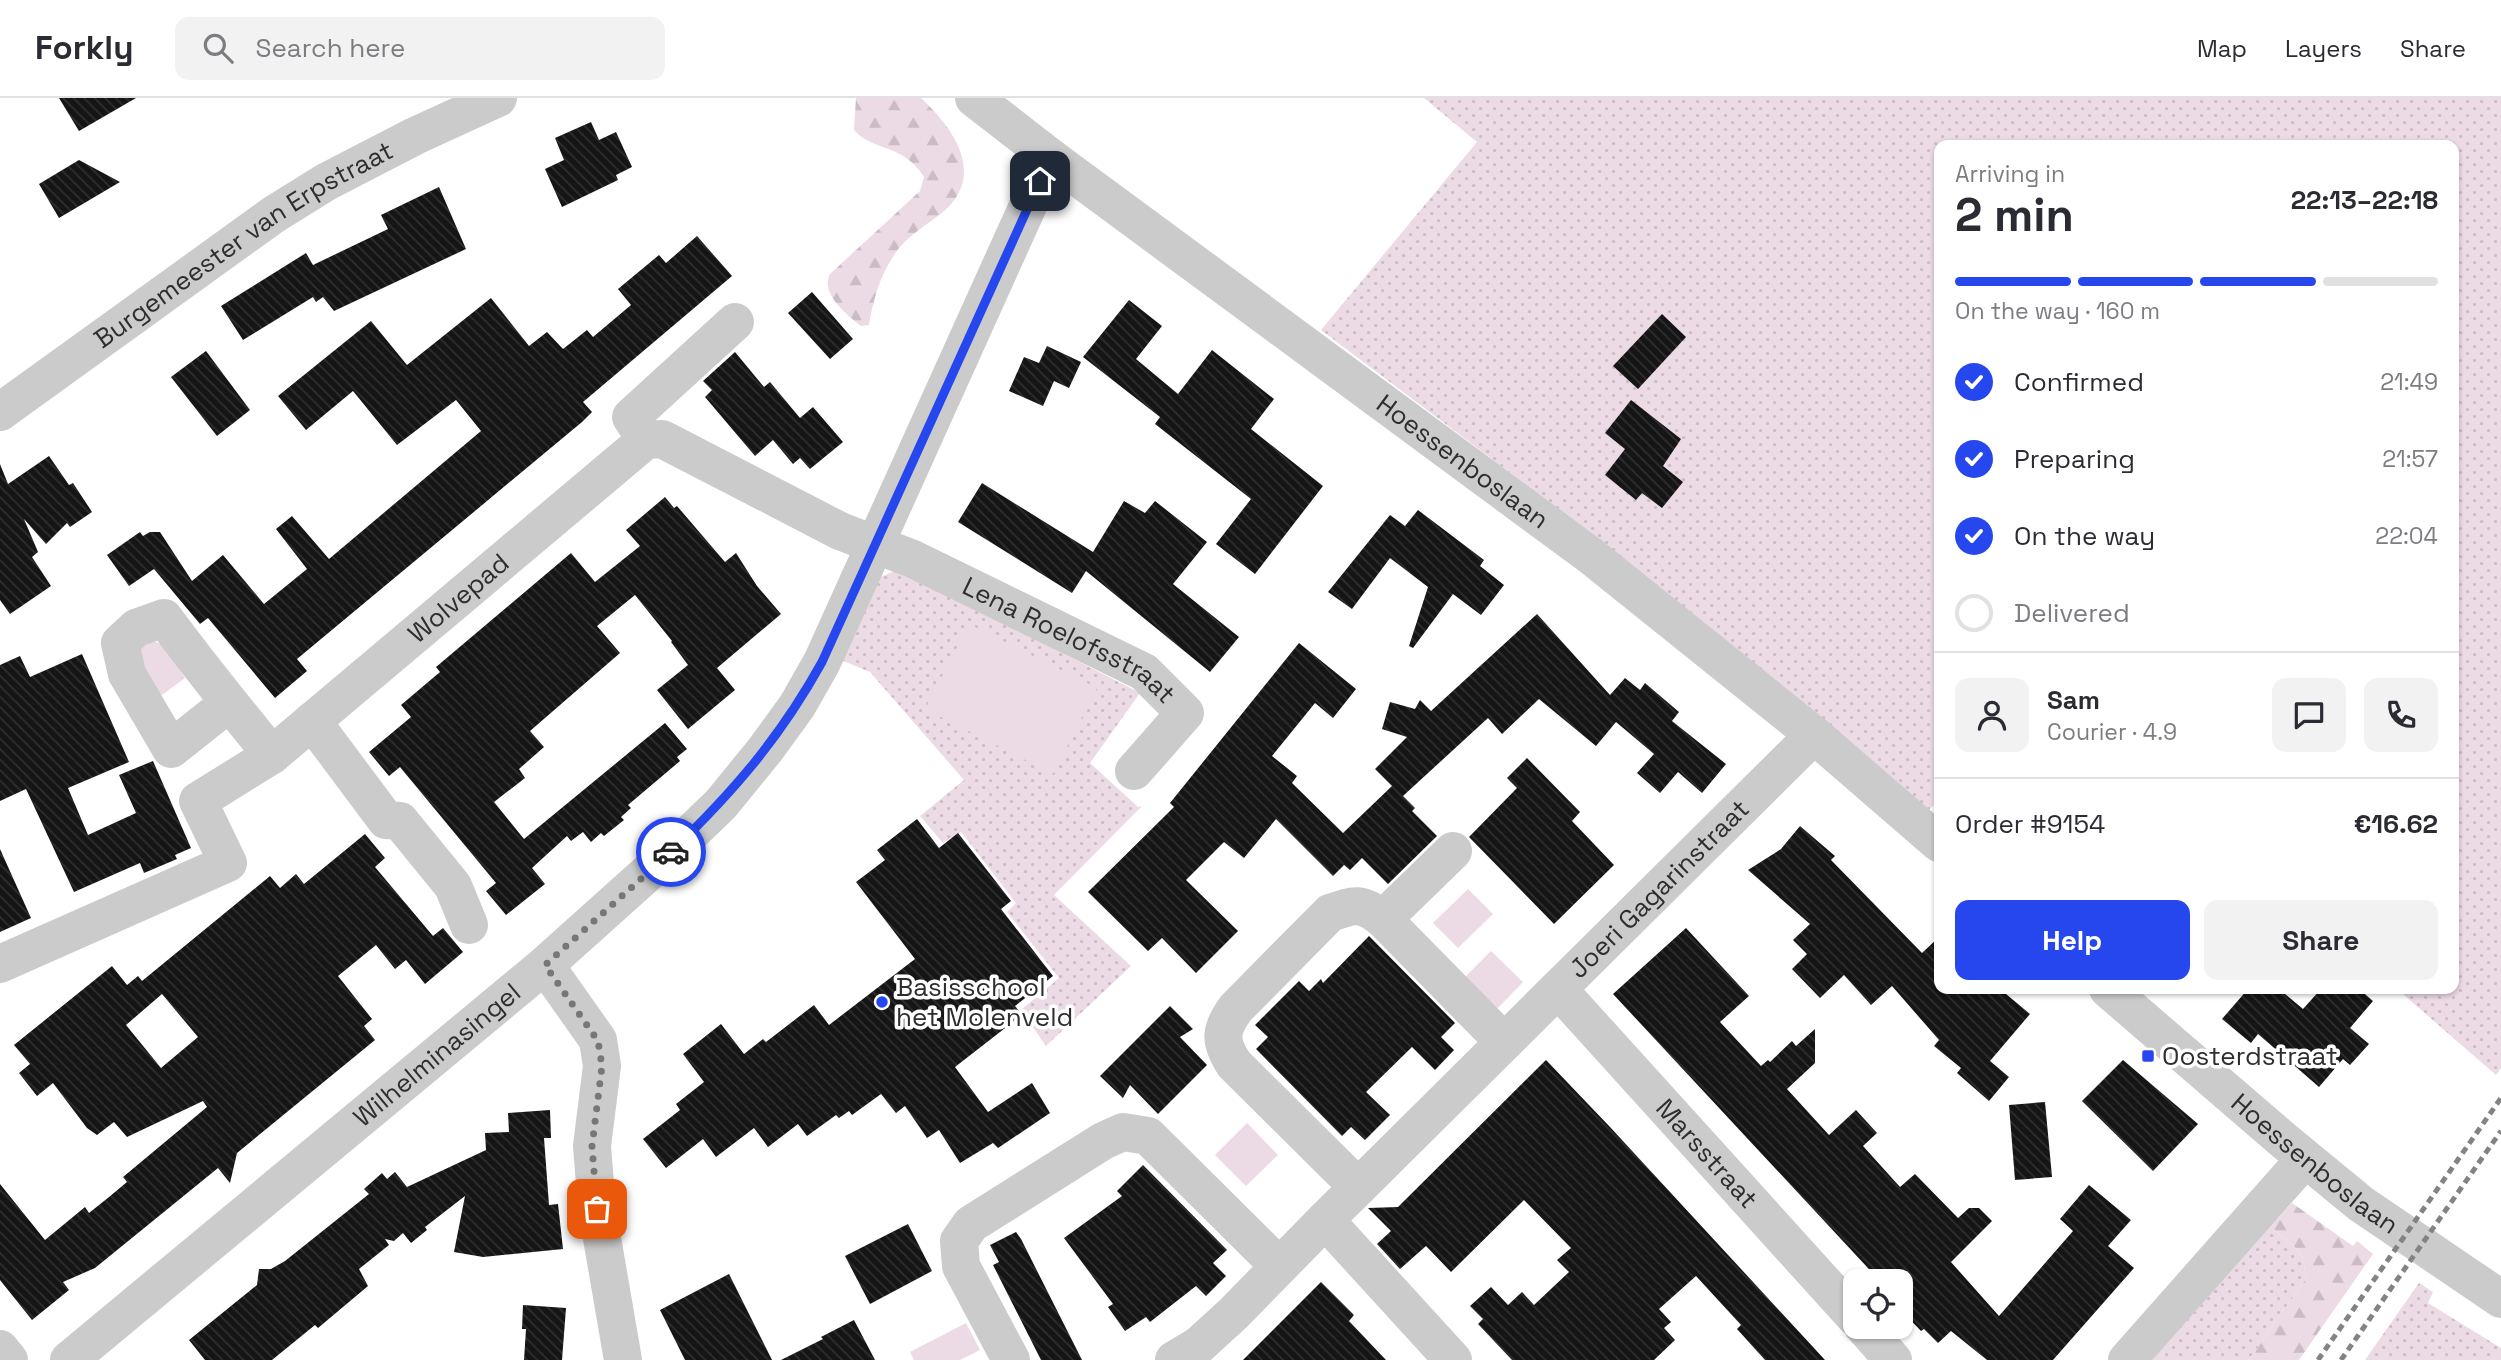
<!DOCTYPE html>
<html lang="en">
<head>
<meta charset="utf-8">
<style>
  body { margin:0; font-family:"Space Grotesk",sans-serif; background:#f2f2f3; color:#2b2b33; height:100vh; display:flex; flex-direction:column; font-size:26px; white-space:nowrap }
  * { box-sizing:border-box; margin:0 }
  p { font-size:23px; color:#7c7c81 }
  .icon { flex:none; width:38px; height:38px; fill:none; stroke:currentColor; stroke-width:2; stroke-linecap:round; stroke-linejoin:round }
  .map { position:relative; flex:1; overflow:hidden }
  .details { position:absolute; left:1934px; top:42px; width:525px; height:854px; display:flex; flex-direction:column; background:#fff; border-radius:14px; box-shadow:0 2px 5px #0004 }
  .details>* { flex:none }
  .controls { position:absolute; left:1843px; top:1171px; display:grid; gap:14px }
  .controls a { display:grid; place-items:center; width:70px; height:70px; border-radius:14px; background:#fff; box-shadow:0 2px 5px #0004; font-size:35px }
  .pin { position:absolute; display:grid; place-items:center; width:60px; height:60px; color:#fff; margin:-30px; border-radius:14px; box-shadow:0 4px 10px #0006 }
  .courier { position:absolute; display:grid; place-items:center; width:70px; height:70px; margin:-35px; border:5px solid #2646ee; border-radius:50%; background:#fff; color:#222; box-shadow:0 2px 9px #0007 }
  .overview em { font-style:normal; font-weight:700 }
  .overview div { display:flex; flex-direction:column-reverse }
  .overview { display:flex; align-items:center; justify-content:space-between; height:119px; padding:0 21px }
  h1 { font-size:46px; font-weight:700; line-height:52px }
  .bar { display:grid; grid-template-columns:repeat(4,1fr); gap:10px 7px; align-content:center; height:84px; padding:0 21px }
  .bar i { height:9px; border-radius:5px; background:#e1e1e2 }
  .bar .on { background:#2646ee }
  .bar p { grid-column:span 4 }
  .line { display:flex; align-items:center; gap:18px; padding:0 21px; border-top:2px solid #e1e1e2 }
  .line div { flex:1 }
  .round { display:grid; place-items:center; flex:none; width:74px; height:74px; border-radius:14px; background:#f2f2f3 }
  ol { padding:0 21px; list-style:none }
  li { display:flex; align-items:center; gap:21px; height:77px }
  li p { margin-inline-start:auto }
  li .icon { padding:7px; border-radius:50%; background:#2646ee; color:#fff; stroke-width:4 }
  li:last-child { color:#7c7c81 }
  li i { width:38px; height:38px; border:4px solid #e1e1e2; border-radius:50% }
  .action { display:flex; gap:14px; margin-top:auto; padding:14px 21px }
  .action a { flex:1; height:80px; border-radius:14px; background:#2646ee; color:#fff; font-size:28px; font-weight:700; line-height:80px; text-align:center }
  .action a+a { background:#f2f2f3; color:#2b2b33 }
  header { display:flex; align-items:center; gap:42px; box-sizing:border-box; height:98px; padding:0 35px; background:#fff; border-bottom:2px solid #e1e1e2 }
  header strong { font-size:33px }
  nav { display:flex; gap:38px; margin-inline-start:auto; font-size:24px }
  .search { width:490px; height:63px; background:#f2f2f3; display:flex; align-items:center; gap:18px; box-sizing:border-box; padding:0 24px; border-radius:14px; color:#7c7c81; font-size:26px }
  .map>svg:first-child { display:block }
</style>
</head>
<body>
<header>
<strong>Forkly</strong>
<div class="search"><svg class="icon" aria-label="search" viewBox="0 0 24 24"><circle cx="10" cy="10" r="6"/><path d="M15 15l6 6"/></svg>Search here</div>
<nav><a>Map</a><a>Layers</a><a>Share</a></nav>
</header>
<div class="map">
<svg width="2501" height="1262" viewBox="0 0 2501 1262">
  <defs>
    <pattern id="grass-dots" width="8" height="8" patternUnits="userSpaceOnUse" patternTransform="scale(1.75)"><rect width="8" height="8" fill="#ecdae5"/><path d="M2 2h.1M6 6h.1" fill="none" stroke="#cbbbc5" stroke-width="1.8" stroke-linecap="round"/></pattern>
    <pattern id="forest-firs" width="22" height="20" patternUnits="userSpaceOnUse" patternTransform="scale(1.75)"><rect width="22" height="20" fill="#ecdae5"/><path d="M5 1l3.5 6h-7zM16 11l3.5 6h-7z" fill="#cbbbc5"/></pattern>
    <pattern id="building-back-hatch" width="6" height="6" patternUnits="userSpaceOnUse" patternTransform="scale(1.75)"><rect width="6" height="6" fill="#151515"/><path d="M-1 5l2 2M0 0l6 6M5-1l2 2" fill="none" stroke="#2f2f2f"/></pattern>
  </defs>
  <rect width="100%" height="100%" fill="#fff"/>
  <g fill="url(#grass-dots)">
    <path d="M1424 0H2501V970L2496 977 2397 891H2454V47H1939V701L1929 712 1554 408 1321 232 1477 44Z"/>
    <path d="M899 471 1140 595 1090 665 1138 709 1142 708 1054 797 1131 868 1046 948 1021 912 1059 880 1007 814 1016 805 961 734 943 745 920 718 964 682 870 574 841 562 876 481Z"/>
    <path d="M2270 1129C2291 1146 2307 1152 2305 1182L2249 1262H2152Z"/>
    <path d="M2419 1185 2433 1194 2428 1205 2501 1250V1262H2365Z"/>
  </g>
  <g fill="url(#forest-firs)">
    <path d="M856 0H921C953 30 987 76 943 114 927 127 905 139 894 157 880 178 873 202 869 227L861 228C846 216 820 195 830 176L920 93 924 79C903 45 873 54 854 32Z"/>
    <path d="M2292 1105 2353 1148 2357 1143 2373 1156 2299 1262H2249L2305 1182C2307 1152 2291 1146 2270 1129Z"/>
  </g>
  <g fill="#ecdae5">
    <path d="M969 526 1097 590 1053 676 925 611Z"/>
    <path d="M145 539 165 548 185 580 154 603 131 570Z"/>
    <path d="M1468 791 1493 816 1458 850 1433 825Z"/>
    <path d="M1491 853 1523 884 1494 914 1460 884Z"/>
    <path d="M1247 1025 1278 1057 1246 1088 1215 1057Z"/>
    <path d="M966 1225 980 1252 960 1262H914L910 1254Z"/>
  </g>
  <g fill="url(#building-back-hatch)" fill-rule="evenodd">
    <path d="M59 0H136L79 33Z"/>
    <path d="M591 24 599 42 616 34 632 69 616 77 618 82 562 109 545 71 564 62 555 40Z"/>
    <path d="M79 62 120 84 59 120 39 86Z"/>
    <path d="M439 89 466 151 334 213 323 199 316 204 313 199 243 242 221 208 306 155 313 167 388 131 381 117Z"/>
    <path d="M697 138 732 178 583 304 592 314 582 324 297 561 307 573 275 600 208 520 200 526 154 471 129 488 107 457 140 434 143 438 150 434H160L192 483 223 457 264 506 307 471 276 431 292 418 329 461 481 333 456 302 397 347 353 293 306 332 278 298 371 223 407 267 491 200 529 248 547 234 563 251 587 232 593 239 631 207 618 191 659 157 666 165Z"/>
    <path d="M812 194 853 241 830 261 788 215Z"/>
    <path d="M1129 202 1162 228 1136 261 1178 296 1212 252 1274 301 1251 331 1323 388 1255 476 1216 446 1251 401 1155 326 1160 319 1083 259Z"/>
    <path d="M1662 216 1686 239 1638 291 1613 268Z"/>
    <path d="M1047 248 1081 264 1069 290 1054 283 1043 308 1009 293 1024 259 1039 265Z"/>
    <path d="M206 253 250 312 217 338 171 279Z"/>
    <path d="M735 254 764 289 770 284 800 320 813 309 843 344 810 371 800 360 793 366 773 342 755 358 705 299 712 292 703 283Z"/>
    <path d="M1631 302 1681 341 1663 368 1683 384 1662 410 1642 395 1636 402 1605 377 1625 351 1605 335Z"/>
    <path d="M49 358 69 387 73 385 92 414 70 429 67 425 46 446 24 421 38 454 32 459 51 488 10 516 0 502V366L8 386Z"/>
    <path d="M982 385 1093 454 1124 403 1145 415 1155 403 1207 444 1173 486 1239 539 1210 574 1086 473 1072 495 958 424Z"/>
    <path d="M665 399 674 410 677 408 725 464 736 455 757 488 781 516 717 570 735 592 688 631 657 592 688 567 671 544 672 543 635 497 597 528 620 555 530 633 544 649 519 671 525 680 494 704 524 741 665 625 687 651 677 659 680 663 628 707 631 710 621 719 624 722 604 738 601 735 591 744 583 734 571 743 567 738 532 770 545 786 506 817 486 793 496 785 400 669 389 678 369 654 411 619 401 607 440 574 436 569 571 455 595 484 640 448 626 432Z"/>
    <path d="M1418 412 1484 462 1480 468 1504 487 1481 517 1453 496 1413 550 1409 548 1428 489 1390 460 1352 511 1328 494 1390 417 1405 428Z"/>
    <path d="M1537 516 1610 597 1625 580 1640 592 1645 585 1679 614 1672 623 1726 666 1702 695 1678 674 1660 695 1637 675 1654 656 1616 624 1596 648 1539 601 1502 636 1488 620 1403 698 1415 710 1412 713 1437 738 1388 786 1362 760 1350 772 1344 767 1333 778 1276 721 1244 760 1224 744 1186 782 1238 833 1196 875 1162 840 1148 853 1088 794 1174 709 1170 705 1299 545 1356 591 1333 620 1315 605 1272 658 1297 678 1292 685 1343 735 1392 688 1375 671 1407 639 1382 631 1390 604 1415 611 1420 602 1431 613Z"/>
    <path d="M82 556 129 664 68 690 88 737 136 715 119 677 153 663 191 750 175 757 177 761 144 775 140 765 74 794 26 691 0 703V567L20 558 30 579Z"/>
    <path d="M1527 660 1580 714 1572 723 1614 767 1554 826 1469 739 1517 690 1507 680Z"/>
    <path d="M917 721 939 750 958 735 1011 803 1001 811 1053 878 1015 908 1022 917 955 969 988 1014 1032 985 1050 1015 998 1050 993 1045 960 1065 939 1032 927 1040 905 1008 896 1015 881 996 852 1017 849 1013 839 1020 836 1017 807 1038 798 1026 768 1049 754 1030 716 1059 703 1041 666 1070 643 1041 680 1012 676 1006 704 984 683 956 721 926 744 956 763 941 766 944 814 907 829 927 915 861 856 784 885 762 877 752Z"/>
    <path d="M1800 728 1835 758 1831 762 1922 855 1939 839V891H2000L2030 916 1990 963 2009 979 1989 1003 1957 975 1961 970 1934 948 1939 942 1892 888 1871 907 1844 877 1820 900 1792 871 1807 856 1793 842 1810 826 1748 772 1781 751Z"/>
    <path d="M365 736 385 760 375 769 433 838 443 830 463 854 425 886 406 862 395 871 376 847 338 878 372 921 364 928 375 942 237 1055 230 1085 218 1070 95 1170 63 1184 69 1192 32 1222 0 1182V1086L45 1142 85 1109 89 1115 109 1099 127 1084 123 1079 207 1009 203 1003 127 1039 114 1024 97 1037 87 1030 53 985 37 998 19 975 30 966 14 947 112 868 127 887 138 878 142 883 270 778 280 790 296 776 304 786ZM162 896 198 939 161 970 126 927Z"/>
    <path d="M0 751 31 820 0 834Z"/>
    <path d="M1686 830 1749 898 1720 924 1761 968 1768 962 1770 964 1792 943 1796 948 1815 931V965L1787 991 1829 1037 1856 1012 1877 1035 1863 1048 1900 1089 1915 1076 1958 1120 1969 1110H1979L1992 1123 1951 1164 1999 1218 2073 1133 2060 1121 2089 1087 2131 1122 2108 1148 2134 1170 2053 1262H1987L1951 1233 1938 1245 1924 1231 1921 1233 1900 1211V1183H1880L1613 896Z"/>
    <path d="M1369 838 1455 925 1441 939 1454 952 1435 972 1412 949 1366 994 1390 1017 1365 1042 1351 1029 1342 1038 1256 951 1268 939 1255 927 1299 883 1309 893 1321 881 1323 885Z"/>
    <path d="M2248 891H2279L2303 911 2321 891H2359L2373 903 2350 930 2369 946 2350 967 2343 961 2319 989 2258 936 2251 945 2222 921Z"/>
    <path d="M1170 908 1193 931 1180 939 1207 967 1158 1016 1130 987 1123 1000 1100 978Z"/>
    <path d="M1546 962 1610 1029 1825 1262H1765L1737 1231 1741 1227 1696 1178 1659 1211 1671 1224 1664 1230 1675 1242 1654 1262H1512L1478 1226 1483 1221 1470 1208 1491 1189 1508 1207 1522 1194 1534 1207 1569 1174 1557 1162 1571 1150 1524 1102 1451 1174 1426 1148 1400 1171 1377 1146 1391 1133 1368 1110 1398 1109Z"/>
    <path d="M2123 962 2198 1026 2153 1073 2082 1003Z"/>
    <path d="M2045 1004 2052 1079 2015 1082 2009 1007Z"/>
    <path d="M550 1012 551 1040H544L549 1107 558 1106 563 1151 483 1159 454 1154 465 1098 425 1129 427 1132 411 1145 403 1135 394 1143 385 1141 389 1147 359 1171 368 1188 318 1230 315 1227 272 1262H205L189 1242 257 1187 259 1171H271L285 1163 369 1096 364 1091 382 1075 387 1081 395 1074 407 1089 486 1052 485 1035 509 1034 508 1015Z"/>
    <path d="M1143 1067 1227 1152 1213 1165 1226 1178 1206 1198 1196 1188 1150 1224 1146 1219 1125 1233 1108 1209 1113 1206 1064 1140 1122 1098 1117 1093Z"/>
    <path d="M908 1126 932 1173 870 1206 845 1158Z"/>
    <path d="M1016 1134 1021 1141 1082 1262H1041L993 1167 999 1164 990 1147Z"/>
    <path d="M729 1176 772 1262H685L660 1212Z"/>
    <path d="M1321 1184 1354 1217 1349 1223 1386 1262H1243Z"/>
    <path d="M523 1207 566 1210 562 1262H524L526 1231H522Z"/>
    <path d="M854 1222 875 1262H781L823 1241 821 1239Z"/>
  </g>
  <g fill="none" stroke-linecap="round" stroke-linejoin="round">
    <g stroke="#cbcbcb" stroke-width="38">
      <path id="s1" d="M974 0 1050 59 1591 458 1814 637 1939 745"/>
      <path id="s2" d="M0 314 273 117 326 84 415 38 498 0"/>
      <path d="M646 342 631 319 735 224"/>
      <path d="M229 605 171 651 127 576 120 545 136 530 164 520C199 567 235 612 272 657"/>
      <path d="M312 623 386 722 400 723 453 788 469 827"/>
      <path d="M1383 821 1453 753"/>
      <path id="s3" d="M0 866 228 765 198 703 272 657 646 342 662 341 840 433 913 461 1144 574 1185 615 1134 673"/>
      <path d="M545 867 598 942 602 968 592 1048 597 1111 623 1262"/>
      <path id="s4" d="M1558 891 1855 1219"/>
      <path id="s5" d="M2108 891 2282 1041 2361 1106 2501 1201"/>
      <path d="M1358 1089 1234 966C1219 943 1220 932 1236 910L1330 815C1355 806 1362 804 1383 821L1504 944"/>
      <path d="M1325 1122 1453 1262"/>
      <path d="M1863 1228 1893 1262"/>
      <path d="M0 1251 9 1262"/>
      <path id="s6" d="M69 1262 545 867 671 754 721 706 765 652 797 608 822 564 1050 59"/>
      <path d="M1011 1262 961 1168 959 1143 971 1126 1103 1043 1123 1034 1148 1038 1279 1168"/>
      <path id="s7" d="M1174 1262 1199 1247 1233 1216 1325 1122 1814 637"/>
      <path d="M2127 1262 2305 1061"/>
    </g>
    <g stroke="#838383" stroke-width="5" stroke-dasharray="7 5" stroke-linecap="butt">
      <path d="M2318 1262 2501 1000"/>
      <path d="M2341 1262 2501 1033"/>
    </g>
  </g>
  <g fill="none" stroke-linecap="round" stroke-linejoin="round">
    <path stroke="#777" stroke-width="7" stroke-dasharray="0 12.6" d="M597 1111 592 1048 602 968 598 943 545 867 671 754"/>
    <path stroke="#2646ee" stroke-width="9" d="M671 754C733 694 780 640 822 564L1040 83"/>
  </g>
  <g fill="#2646ee" stroke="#fff" stroke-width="2.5">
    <circle cx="882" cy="904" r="7"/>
    <rect x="2141" y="951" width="14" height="14" rx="3.5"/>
  </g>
  <g text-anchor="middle" stroke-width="7" stroke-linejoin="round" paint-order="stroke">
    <g font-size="26" fill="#2e2e2e" stroke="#fff">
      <text dy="9" stroke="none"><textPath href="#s2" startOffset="296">Burgemeester van Erpstraat</textPath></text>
      <text dy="9" stroke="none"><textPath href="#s1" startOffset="609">Hoessenboslaan</textPath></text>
      <text dy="9" stroke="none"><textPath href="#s3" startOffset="649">Wolvepad</textPath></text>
      <text dy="9" stroke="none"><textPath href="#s3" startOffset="1365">Lena Roelofsstraat</textPath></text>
      <text dy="9" stroke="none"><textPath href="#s7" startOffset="677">Joeri Gagarinstraat</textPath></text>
      <text dy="9" stroke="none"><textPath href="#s6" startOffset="478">Wilhelminasingel</textPath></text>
      <text dy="9" stroke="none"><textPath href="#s4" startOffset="222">Marsstraat</textPath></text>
      <text dy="9" stroke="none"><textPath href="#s5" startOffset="271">Hoessenboslaan</textPath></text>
    </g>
    <g font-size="26" fill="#2e2e2e" stroke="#fff" text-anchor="start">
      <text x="896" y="898">Basisschool<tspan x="896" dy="30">het Molenveld</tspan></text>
      <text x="2162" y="967">Oosterdstraat</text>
    </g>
  </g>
</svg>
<div class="controls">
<a><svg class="icon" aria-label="locate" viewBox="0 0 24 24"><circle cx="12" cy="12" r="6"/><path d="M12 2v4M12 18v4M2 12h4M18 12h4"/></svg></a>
</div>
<div class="pin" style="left:597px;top:1111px;background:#ea580c"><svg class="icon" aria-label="bag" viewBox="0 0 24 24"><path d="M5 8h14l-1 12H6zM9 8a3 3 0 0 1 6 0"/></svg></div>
<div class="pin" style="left:1040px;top:83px;background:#1f2937"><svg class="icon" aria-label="home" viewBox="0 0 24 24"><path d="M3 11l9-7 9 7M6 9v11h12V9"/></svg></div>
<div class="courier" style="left:671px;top:754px"><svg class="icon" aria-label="car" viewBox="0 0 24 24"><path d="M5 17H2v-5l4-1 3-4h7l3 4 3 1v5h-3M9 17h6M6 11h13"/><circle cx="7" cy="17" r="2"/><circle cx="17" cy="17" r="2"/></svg></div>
<section class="details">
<div class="overview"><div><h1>2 min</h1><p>Arriving in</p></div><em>22:13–22:18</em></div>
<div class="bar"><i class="on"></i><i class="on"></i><i class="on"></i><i></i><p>On the way · 160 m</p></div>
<ol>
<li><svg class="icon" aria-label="check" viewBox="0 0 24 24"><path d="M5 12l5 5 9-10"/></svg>Confirmed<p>21:49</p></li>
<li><svg class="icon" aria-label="check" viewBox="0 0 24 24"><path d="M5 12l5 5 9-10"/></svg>Preparing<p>21:57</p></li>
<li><svg class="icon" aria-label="check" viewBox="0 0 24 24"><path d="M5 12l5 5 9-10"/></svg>On the way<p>22:04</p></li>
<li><i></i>Delivered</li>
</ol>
<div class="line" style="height:126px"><a class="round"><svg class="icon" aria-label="person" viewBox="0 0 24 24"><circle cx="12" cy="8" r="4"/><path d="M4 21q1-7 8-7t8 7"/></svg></a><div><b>Sam</b><p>Courier · 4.9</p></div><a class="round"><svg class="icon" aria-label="chat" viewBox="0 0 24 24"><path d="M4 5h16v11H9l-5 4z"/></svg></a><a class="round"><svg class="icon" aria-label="phone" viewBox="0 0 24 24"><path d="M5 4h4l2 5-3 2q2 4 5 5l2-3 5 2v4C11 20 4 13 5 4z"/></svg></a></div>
<div class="line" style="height:91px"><div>Order #9154</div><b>€16.62</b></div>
<div class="action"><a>Help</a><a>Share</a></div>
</section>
</div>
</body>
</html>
